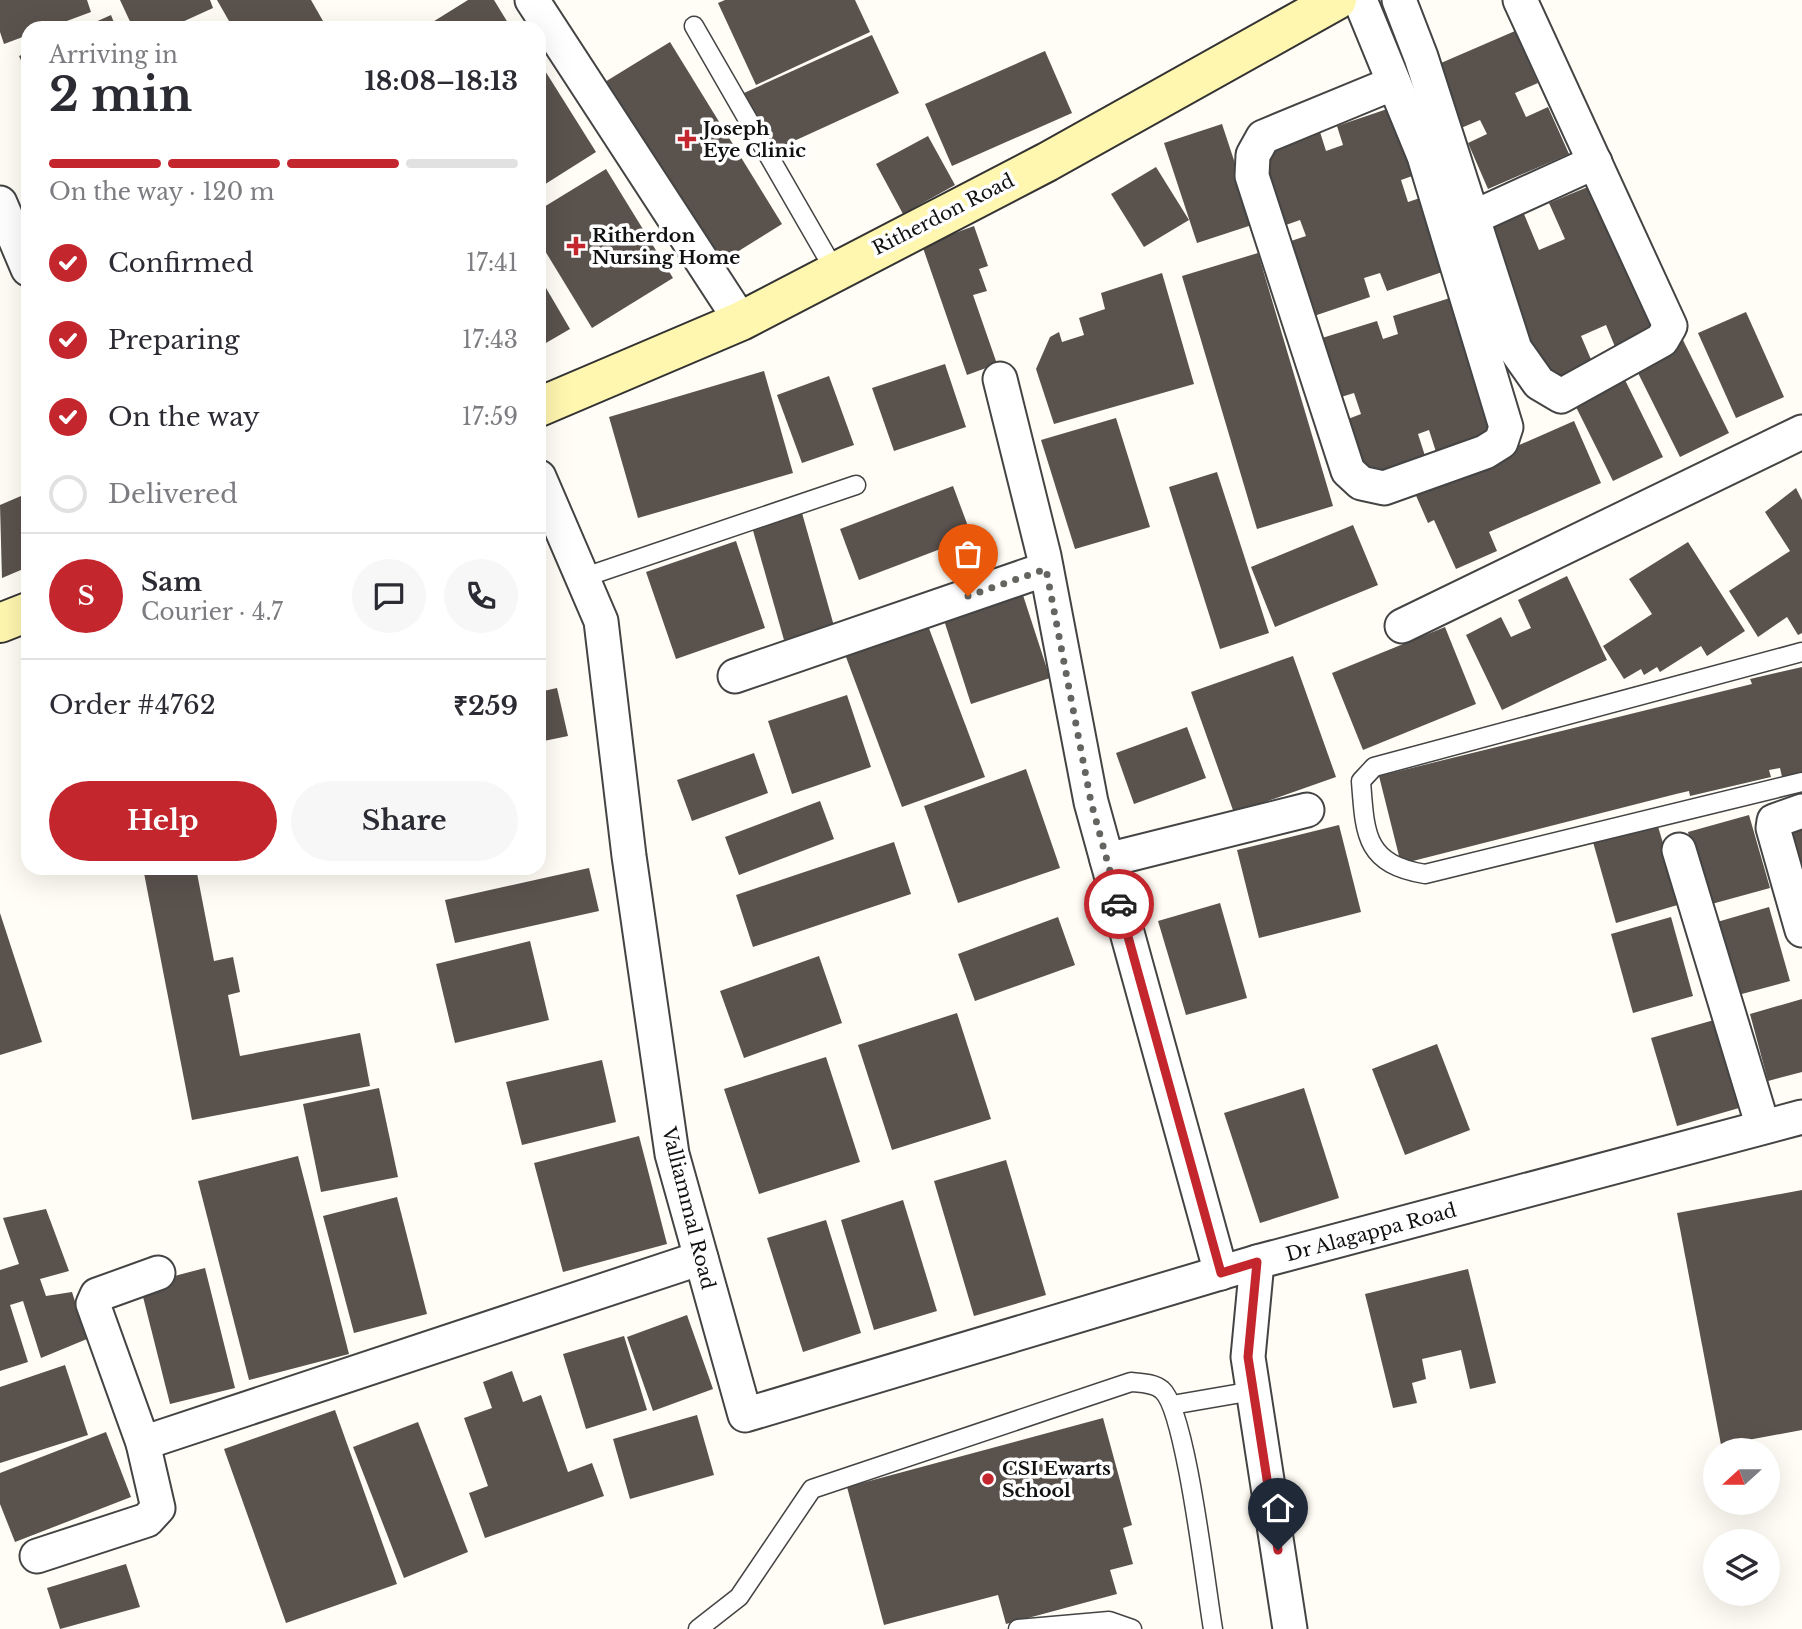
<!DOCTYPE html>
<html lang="en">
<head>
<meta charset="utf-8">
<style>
  body { margin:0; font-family:"Libre Baskerville",serif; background:#f7f7f7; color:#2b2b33; height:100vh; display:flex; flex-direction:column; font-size:26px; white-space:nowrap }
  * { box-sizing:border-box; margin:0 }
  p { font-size:23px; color:#7c7c81 }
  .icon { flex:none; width:38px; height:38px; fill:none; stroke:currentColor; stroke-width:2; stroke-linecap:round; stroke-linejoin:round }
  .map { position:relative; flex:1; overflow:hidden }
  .drawer { position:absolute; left:21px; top:21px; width:525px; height:854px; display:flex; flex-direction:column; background:#fff; border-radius:21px; box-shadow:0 7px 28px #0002 }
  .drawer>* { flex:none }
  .needle { width:46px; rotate:249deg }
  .buttons { position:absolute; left:1703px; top:1438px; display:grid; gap:14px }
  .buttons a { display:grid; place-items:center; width:77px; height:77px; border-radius:50%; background:#fff; box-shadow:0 7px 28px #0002; font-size:35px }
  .pin { position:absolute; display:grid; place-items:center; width:60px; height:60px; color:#fff; margin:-72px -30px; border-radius:50% 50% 50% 0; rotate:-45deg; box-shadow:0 0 7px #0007 }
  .pin .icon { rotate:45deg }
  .courier { position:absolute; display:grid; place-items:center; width:70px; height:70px; margin:-35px; border:5px solid #c4262e; border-radius:50%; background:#fff; color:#222; box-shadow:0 2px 9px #0007 }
  .overview em { font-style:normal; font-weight:700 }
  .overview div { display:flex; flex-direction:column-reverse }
  .overview { display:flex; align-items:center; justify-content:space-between; height:119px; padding:0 28px }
  h1 { font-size:46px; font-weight:700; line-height:52px }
  .bar { display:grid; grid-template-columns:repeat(4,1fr); gap:10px 7px; align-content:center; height:84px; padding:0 28px }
  .bar i { height:9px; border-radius:5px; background:#e1e1e2 }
  .bar .selected { background:#c4262e }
  .bar p { grid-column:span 4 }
  .line { display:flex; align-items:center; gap:18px; padding:0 28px; border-top:2px solid #e1e1e2 }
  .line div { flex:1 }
  .round { display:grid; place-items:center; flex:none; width:74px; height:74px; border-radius:37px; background:#f7f7f7 }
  ol { padding:0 28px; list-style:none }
  li { display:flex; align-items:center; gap:21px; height:77px }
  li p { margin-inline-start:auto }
  li .icon { padding:7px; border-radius:50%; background:#c4262e; color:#fff; stroke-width:4 }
  li:last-child { color:#7c7c81 }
  li i { width:38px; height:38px; border:4px solid #e1e1e2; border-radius:50% }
  .cta { display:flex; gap:14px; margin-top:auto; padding:14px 28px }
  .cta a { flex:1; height:80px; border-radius:42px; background:#c4262e; color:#fff; font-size:28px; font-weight:700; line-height:80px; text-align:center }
  .cta a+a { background:#f7f7f7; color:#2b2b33 }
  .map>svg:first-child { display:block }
</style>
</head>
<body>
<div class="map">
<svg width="1802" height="1629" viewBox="0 0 1802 1629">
  <rect width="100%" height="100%" fill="#fffdf5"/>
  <g fill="#5a524d">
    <path d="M0 0H87L91 12 48 28H28V35L4 44 0 32Z"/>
    <path d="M120 0H210L213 8 169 28H133Z"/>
    <path d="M217 0H311L327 28H233Z"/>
    <path d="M468 0H494L511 28H423Z"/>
    <path d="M725 0H855L870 32 756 85 718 3Z"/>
    <path d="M111 15 116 28H82Z"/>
    <path d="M1515 31 1538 83 1515 93 1526 117 1548 107 1569 154 1488 189 1468 143 1487 134 1480 120 1461 128 1434 66Z"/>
    <path d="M872 35 899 93 770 152 744 93Z"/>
    <path d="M670 42 782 224 713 267 600 85Z"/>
    <path d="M1045 51 1072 113 952 166 925 104Z"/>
    <path d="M28 52V76L19 56Z"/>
    <path d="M542 66 596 152 539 188V67Z"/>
    <path d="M1396 106 1418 174 1401 180 1408 202 1426 196 1451 269 1387 291 1380 273 1364 278 1370 297 1314 316 1288 242 1306 236 1300 220 1283 226 1258 153 1320 132 1326 151 1343 145 1337 126Z"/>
    <path d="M1222 124 1255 224 1197 243 1164 143Z"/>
    <path d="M928 136 955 185 903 214 876 164Z"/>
    <path d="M1156 167 1189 220 1144 247 1111 194Z"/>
    <path d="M606 169 673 278 592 328 539 241V210Z"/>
    <path d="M1590 186 1655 337 1618 354 1606 325 1581 336 1593 364 1548 384 1482 232 1524 214 1539 250 1565 239 1549 203Z"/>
    <path d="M974 226 988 266 979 269 987 291 973 295 997 364 967 375 922 245Z"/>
    <path d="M1258 253 1333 506 1257 529 1182 276Z"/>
    <path d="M1162 273 1194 384 1054 424 1036 369 1050 337 1059 332 1062 342 1084 335 1079 318 1105 309 1101 293Z"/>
    <path d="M539 276 570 329 539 347Z"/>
    <path d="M1453 297 1497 436 1437 455 1429 430 1418 434 1426 459 1367 477 1348 419 1361 414 1354 393 1341 397 1322 338 1377 321 1383 339 1398 334 1393 316Z"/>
    <path d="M1746 312 1784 397 1736 418 1698 333Z"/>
    <path d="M1682 338 1729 433 1680 457 1633 363Z"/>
    <path d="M945 364 966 427 894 451 872 388Z"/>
    <path d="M764 371 793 473 638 518 609 417Z"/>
    <path d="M829 376 854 445 802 463 777 395Z"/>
    <path d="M1625 380 1663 457 1613 481 1575 405Z"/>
    <path d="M1116 418 1150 527 1075 549 1041 440Z"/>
    <path d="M1574 421 1601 483 1489 532 1497 551 1456 569 1434 520 1428 523 1414 491Z"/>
    <path d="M1217 472 1269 633 1220 649 1169 487Z"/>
    <path d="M953 486 972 537 859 580 840 529Z"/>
    <path d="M1796 488 1802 500V633L1798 635 1787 617 1758 637 1729 591 1790 551 1765 512Z"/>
    <path d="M28 493V567L2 578 0 505Z"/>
    <path d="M802 513 834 626 784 640 752 527Z"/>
    <path d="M1353 525 1378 585 1275 627 1251 567Z"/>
    <path d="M736 541 765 628 676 659 646 572Z"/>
    <path d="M1688 542 1745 631 1707 656 1701 646 1660 672 1657 667 1644 675 1641 669 1624 679 1603 646 1652 614 1629 579Z"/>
    <path d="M1567 576 1607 660 1502 710 1466 635 1501 617 1511 637 1531 628 1518 600Z"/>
    <path d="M1021 589 1050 678 971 704 942 614Z"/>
    <path d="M927 623 985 777 902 807 843 649Z"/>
    <path d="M1445 627 1476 704 1363 750 1332 673Z"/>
    <path d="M1293 656 1336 777 1234 813 1191 692Z"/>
    <path d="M1802 667V772L1782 777 1780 768 1769 770 1771 777 1690 796 1689 791 1676 794 1401 864 1379 776 1752 684 1750 679Z"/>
    <path d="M557 688 568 736 539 742V692Z"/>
    <path d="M847 695 871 767 792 794 768 721Z"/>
    <path d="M1187 727 1206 778 1134 804 1116 753Z"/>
    <path d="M754 753 768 793 692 821 677 780Z"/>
    <path d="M1026 769 1060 868 958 903 924 806Z"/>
    <path d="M820 801 834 839 739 875 725 837Z"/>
    <path d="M1749 815 1770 888 1708 905 1688 832Z"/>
    <path d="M1657 823 1681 904 1616 923 1593 842Z"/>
    <path d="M1339 825 1361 912 1259 938 1237 850Z"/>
    <path d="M1802 826V902L1781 832Z"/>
    <path d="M894 842 911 894 753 947 736 895Z"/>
    <path d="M143 868H196L214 961 233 957 240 992 228 995 240 1056 360 1033 370 1086 192 1120Z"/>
    <path d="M589 868 599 911 455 943 445 900Z"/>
    <path d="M1220 903 1247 998 1186 1015 1158 921Z"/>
    <path d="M1769 907 1790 981 1738 995 1717 922Z"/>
    <path d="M0 913 42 1042 0 1055Z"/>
    <path d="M1058 917 1075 965 975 1001 958 954Z"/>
    <path d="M1671 917 1693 996 1633 1013 1611 934Z"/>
    <path d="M530 941 549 1020 455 1043 436 964Z"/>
    <path d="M819 956 842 1023 744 1058 720 991Z"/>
    <path d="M1802 999V1072L1768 1081 1750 1014Z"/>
    <path d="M957 1013 991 1119 892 1150 858 1045Z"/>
    <path d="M1714 1020 1739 1108 1677 1126 1651 1038Z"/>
    <path d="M1437 1044 1470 1130 1405 1155 1372 1069Z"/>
    <path d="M826 1057 860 1162 759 1194 724 1089Z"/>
    <path d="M602 1060 616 1122 522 1145 506 1082Z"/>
    <path d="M379 1088 398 1177 321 1192 303 1104Z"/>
    <path d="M1304 1088 1339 1198 1260 1223 1224 1113Z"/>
    <path d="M639 1136 667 1244 563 1272 534 1163Z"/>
    <path d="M298 1156 349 1354 249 1380 198 1181Z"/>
    <path d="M1006 1160 1046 1295 974 1316 934 1181Z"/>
    <path d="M1802 1190V1430L1721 1445 1677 1213Z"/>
    <path d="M397 1197 427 1314 354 1333 323 1216Z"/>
    <path d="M903 1200 937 1311 874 1330 841 1220Z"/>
    <path d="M46 1209 69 1271 40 1279 46 1296 72 1292 87 1339 41 1358 23 1301 10 1305 28 1362 0 1371V1270L19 1264 3 1218Z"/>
    <path d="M826 1220 861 1333 803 1352 767 1238Z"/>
    <path d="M205 1268 235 1388 170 1404 140 1285Z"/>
    <path d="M1468 1269 1496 1383 1470 1389 1461 1350 1422 1359 1426 1379 1412 1383 1417 1403 1393 1408 1365 1294Z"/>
    <path d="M687 1315 713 1389 653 1411 627 1337Z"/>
    <path d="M624 1336 647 1410 586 1429 563 1354Z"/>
    <path d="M65 1365 88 1435 0 1463V1387Z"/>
    <path d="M512 1371 523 1402 541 1395 568 1472 592 1463 604 1496 485 1538 469 1493 488 1486 464 1418 492 1408 483 1382Z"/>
    <path d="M335 1410 397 1584 286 1623 224 1449Z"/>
    <path d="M697 1415 714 1475 630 1499 613 1439Z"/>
    <path d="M1103 1418 1132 1525 1123 1528 1133 1564 1110 1570 1117 1594 1006 1624 998 1595 884 1625 847 1487Z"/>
    <path d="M418 1422 468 1552 404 1578 353 1447Z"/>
    <path d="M106 1432 131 1497 15 1542 0 1504V1473Z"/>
    <path d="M126 1564 140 1607 60 1629 47 1588Z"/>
  </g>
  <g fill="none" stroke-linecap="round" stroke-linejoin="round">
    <defs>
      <g id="lane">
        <path d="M694 26 835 271"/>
        <path d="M582 578 856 485"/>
        <path d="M1802 652 1374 767 1361 781C1365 835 1365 864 1425 874L1802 782"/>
        <path d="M1172 1405 1253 1391"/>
        <path d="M698 1629 739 1597 812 1489 1131 1382C1141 1383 1154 1383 1162 1390 1186 1410 1206 1589 1213 1629"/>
        <path d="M1018 1629 1109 1621 1132 1629"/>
      </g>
      <g id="street">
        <path d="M532 0 741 321"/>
        <path d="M1360 0 1424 156 1506 427 1501 442 1485 452 1384 488 1361 483 1348 471 1252 176 1253 155 1263 137 1394 83"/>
        <path d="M1399 0 1421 57 1515 349 1539 383 1561 396 1662 340 1670 326 1520 0"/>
        <path d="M0 203 28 269"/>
        <path d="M1472 218 1595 162"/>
        <path d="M1000 379 1044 556 1091 802 1221 1273"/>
        <path d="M539 477 601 621 629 856 672 1154 745 1415 1257 1262"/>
        <path d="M1402 626 1802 432"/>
        <path d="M735 676 1046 569"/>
        <path d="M1802 811 1774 821 1773 828 1802 930"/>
        <path d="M1679 850 1763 1127"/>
        <path d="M1107 860 1307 810"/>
        <path d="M143 1443 701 1258"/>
        <path d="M37 1556 147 1520 158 1508 143 1443 93 1304 97 1295 158 1273"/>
        <path d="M1290 1629 1248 1357 1257 1262 1802 1117"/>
      </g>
      <g id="secondary">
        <path d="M539 407 741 321 1047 162 1337 0"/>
        <path d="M0 623 28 612"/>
      </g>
    </defs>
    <use href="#lane" stroke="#444" stroke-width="21"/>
    <use href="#street" stroke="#444" stroke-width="37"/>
    <use href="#secondary" stroke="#333" stroke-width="42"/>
    <use href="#lane" stroke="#fff" stroke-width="18"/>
    <use href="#street" stroke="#fff" stroke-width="33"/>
    <use href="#secondary" stroke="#fff6b0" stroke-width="38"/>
  </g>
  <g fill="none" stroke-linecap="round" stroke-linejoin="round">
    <path stroke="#646461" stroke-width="7" stroke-dasharray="0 12.6" d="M968 596 1046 569 1091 802 1119 904"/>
    <path stroke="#c4262e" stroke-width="9" d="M1119 904 1221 1273 1257 1262 1248 1357 1278 1550"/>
  </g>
  <g fill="#c4262e" stroke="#fff" stroke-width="2.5">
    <path d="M683.5 128.5h7v7h7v7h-7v7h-7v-7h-7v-7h7z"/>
    <path d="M572.5 235.5h7v7h7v7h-7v7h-7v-7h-7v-7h7z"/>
    <circle cx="988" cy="1479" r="7"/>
  </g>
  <g text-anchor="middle" stroke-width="7" stroke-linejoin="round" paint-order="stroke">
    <g font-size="19" font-weight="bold" fill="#111" stroke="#fff" text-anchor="start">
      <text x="703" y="135">Joseph<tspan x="703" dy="22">Eye Clinic</tspan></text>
      <text x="592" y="242">Ritherdon<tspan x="592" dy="22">Nursing Home</tspan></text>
      <text x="1002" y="1475">CSI Ewarts<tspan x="1002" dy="22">School</tspan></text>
    </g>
    <g font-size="19" fill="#111" stroke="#fff">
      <text transform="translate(943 214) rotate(-27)" y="7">Ritherdon Road</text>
      <text transform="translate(689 1208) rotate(76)" y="7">Valliammal Road</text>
      <text transform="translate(1371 1232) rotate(-15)" y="7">Dr Alagappa Road</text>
    </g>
  </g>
</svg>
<div class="buttons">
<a><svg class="needle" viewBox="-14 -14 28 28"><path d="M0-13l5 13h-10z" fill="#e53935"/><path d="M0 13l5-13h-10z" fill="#7c7c81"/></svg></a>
<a><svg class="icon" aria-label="layers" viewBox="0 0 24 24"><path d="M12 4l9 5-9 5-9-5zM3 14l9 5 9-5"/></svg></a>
</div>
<div class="pin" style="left:968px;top:596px;background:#ea580c"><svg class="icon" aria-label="bag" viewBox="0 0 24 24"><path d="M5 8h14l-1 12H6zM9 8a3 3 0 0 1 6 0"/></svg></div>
<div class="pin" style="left:1278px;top:1550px;background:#1f2937"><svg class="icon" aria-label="home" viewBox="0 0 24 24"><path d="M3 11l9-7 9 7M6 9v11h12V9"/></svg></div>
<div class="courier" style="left:1119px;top:904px"><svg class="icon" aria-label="car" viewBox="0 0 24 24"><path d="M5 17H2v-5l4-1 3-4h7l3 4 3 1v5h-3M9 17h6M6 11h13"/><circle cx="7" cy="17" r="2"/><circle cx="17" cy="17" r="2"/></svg></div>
<section class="drawer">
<div class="overview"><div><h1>2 min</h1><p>Arriving in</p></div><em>18:08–18:13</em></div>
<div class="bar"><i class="selected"></i><i class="selected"></i><i class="selected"></i><i></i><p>On the way · 120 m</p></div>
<ol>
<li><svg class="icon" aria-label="check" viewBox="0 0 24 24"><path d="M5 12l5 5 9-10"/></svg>Confirmed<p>17:41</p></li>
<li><svg class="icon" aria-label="check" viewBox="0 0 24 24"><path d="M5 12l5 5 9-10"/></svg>Preparing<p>17:43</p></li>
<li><svg class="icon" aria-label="check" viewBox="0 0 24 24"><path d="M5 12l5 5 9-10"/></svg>On the way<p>17:59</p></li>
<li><i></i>Delivered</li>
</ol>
<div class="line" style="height:126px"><b class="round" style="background:#c4262e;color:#fff">S</b><div><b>Sam</b><p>Courier · 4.7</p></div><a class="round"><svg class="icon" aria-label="chat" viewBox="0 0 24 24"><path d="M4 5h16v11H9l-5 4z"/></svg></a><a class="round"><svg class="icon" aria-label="phone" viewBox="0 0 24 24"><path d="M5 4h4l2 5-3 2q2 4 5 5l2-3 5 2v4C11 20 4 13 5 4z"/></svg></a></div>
<div class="line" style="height:91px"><div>Order #4762</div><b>₹259</b></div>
<div class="cta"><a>Help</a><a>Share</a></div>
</section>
</div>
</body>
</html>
